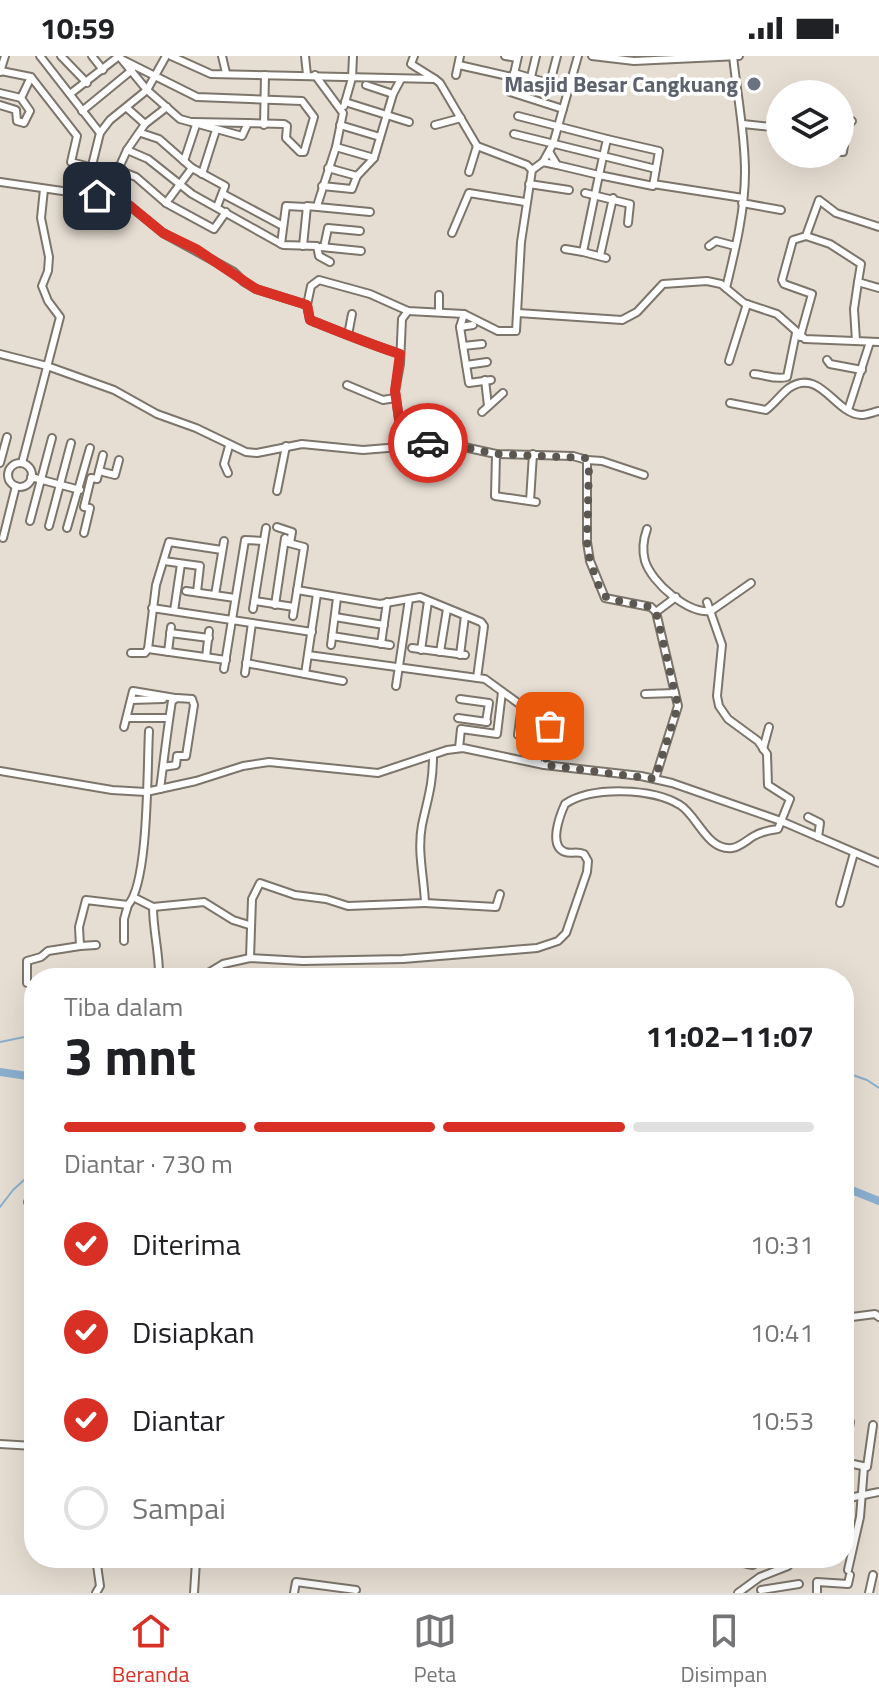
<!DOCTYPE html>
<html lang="id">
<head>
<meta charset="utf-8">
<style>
  body { margin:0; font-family:"Titillium Web",sans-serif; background:#f6f6f6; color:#202124; height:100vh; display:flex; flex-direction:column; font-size:30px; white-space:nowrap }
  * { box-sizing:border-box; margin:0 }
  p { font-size:26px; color:#757577 }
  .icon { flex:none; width:44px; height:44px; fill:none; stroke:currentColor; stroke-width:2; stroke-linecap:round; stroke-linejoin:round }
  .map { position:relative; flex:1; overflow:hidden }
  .side { position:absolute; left:24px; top:912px; width:830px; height:600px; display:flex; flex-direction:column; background:#fff; border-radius:32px; box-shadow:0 8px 32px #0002 }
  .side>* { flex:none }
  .tools { position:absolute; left:766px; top:24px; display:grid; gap:16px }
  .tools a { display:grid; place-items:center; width:88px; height:88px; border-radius:50%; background:#fff; box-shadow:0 8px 32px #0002; font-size:40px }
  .pin { position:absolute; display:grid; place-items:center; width:68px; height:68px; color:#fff; margin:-34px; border-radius:16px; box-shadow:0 4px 12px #0006 }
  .courier { position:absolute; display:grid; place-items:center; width:80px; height:80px; margin:-40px; border:6px solid #d93025; border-radius:50%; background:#fff; color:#222; box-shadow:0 2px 10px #0007 }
  .head em { font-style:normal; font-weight:700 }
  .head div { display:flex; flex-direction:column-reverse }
  .head { display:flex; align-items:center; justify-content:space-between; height:136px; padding:0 40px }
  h1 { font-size:52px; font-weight:700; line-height:60px }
  .bar { display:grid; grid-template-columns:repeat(4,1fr); gap:12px 8px; align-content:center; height:96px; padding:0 40px }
  .bar i { height:10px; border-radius:6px; background:#e0e0e0 }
  .bar .current { background:#d93025 }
  .bar p { grid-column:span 4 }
  ol { padding:0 40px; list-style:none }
  li { display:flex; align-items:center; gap:24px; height:88px }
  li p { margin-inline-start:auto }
  li .icon { padding:8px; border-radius:50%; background:#d93025; color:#fff; stroke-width:4 }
  li:last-child { color:#757577 }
  li i { width:44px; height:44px; border:4px solid #e0e0e0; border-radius:50% }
  .status { display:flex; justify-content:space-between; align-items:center; height:56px; padding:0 40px; background:#fff; direction:ltr }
  .status svg { height:22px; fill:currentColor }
  .dock { display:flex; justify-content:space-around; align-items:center; height:112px; border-top:2px solid #e0e0e0; background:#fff; font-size:22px; color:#757577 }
  .dock a { display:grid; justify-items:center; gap:4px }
  .dock .current { color:#d93025 }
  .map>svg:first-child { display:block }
</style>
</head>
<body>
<div class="status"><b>10:59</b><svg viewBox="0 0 49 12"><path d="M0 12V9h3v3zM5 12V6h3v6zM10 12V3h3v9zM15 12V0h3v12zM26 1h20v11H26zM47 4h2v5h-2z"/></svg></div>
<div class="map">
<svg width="879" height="1537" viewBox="0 0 879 1537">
  <rect width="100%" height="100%" fill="#e7ded3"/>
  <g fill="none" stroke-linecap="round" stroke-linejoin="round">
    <g stroke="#8bb0cf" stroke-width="2">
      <path d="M216 922C235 912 252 908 271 922"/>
      <path d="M0 986 34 979"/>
      <path d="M844 1016 867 1024 879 1032"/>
      <path d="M0 1151 13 1134 34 1115"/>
    </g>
    <g stroke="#8bb0cf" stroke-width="8">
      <path d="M0 1016 34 1021"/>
      <path d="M844 1131 879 1145"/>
    </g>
    <defs>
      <g id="minor">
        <path d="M40 0 100 77"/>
        <path d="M61 0 87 27"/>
        <path d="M92 0 103 14"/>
        <path d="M222 0 226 17"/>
        <path d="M305 0 307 19"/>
        <path d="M414 0 411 8 435 23"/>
        <path d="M505 0 517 2"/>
        <path d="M518 0 510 36 563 53"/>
        <path d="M592 0 634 5 739 0"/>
        <path d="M459 9 512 21"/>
        <path d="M1 15 31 21 77 80 71 106 93 112"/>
        <path d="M0 16 5 0"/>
        <path d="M514 17 568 33"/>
        <path d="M315 19 343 57 336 91 317 150"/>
        <path d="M456 19 460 0"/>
        <path d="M531 21 536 0"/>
        <path d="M550 27 557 0"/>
        <path d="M366 29 393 38"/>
        <path d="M0 37 21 42 30 55 24 67 17 65 16 54 0 49"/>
        <path d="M70 38 119 0 147 34 180 63 242 80 248 67 284 68 287 70 286 82 300 96H304L314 61 302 45 197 41 123 4"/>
        <path d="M21 42 31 21"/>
        <path d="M345 46 409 66"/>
        <path d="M344 50 352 22 353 0"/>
        <path d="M127 52 145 68 127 94 148 103 192 138 283 189 317 190 319 200 330 206"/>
        <path d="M82 55 132 14"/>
        <path d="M518 60 607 83 599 119 557 109"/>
        <path d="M192 66 248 67"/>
        <path d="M145 68 167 51"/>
        <path d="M743 68 780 72"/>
        <path d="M264 69 265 19"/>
        <path d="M340 69 380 81"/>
        <path d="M435 69 461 62"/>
        <path d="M141 77 159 83 192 112 225 130 217 151"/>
        <path d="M514 78 656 113"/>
        <path d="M336 91 374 102"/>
        <path d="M127 94 118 114 136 121 166 147 192 112"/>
        <path d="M840 96H843L847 69 852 65"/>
        <path d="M184 105 196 69"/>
        <path d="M543 106 553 88 578 0"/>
        <path d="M328 112 357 120"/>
        <path d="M532 114 543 106 557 109 550 97"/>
        <path d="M469 116 477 90"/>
        <path d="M202 118 216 74"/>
        <path d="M0 126 97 140 125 146 163 177 234 216 244 226 256 233 307 249 311 230 319 224 370 238 408 255 464 258 498 275H516L521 186 532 114 527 109 477 90 440 27 435 23 211 18 171 0"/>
        <path d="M529 128 569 134"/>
        <path d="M653 128 743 142"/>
        <path d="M322 130 352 133 357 120 374 102 393 38 401 23"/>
        <path d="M585 137 630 148 628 167"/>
        <path d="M85 138 100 77 110 64 147 34 166 0"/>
        <path d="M223 138 283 170"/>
        <path d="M166 147 214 173 226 156"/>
        <path d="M742 147 781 154"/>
        <path d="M452 177 469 137 525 146"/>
        <path d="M806 180 830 188 861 208 858 226"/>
        <path d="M281 188 286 150 306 151"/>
        <path d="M303 190 307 150 370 156"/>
        <path d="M709 190 716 185 735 190"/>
        <path d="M321 191 361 195"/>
        <path d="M324 191 328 172 360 175"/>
        <path d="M565 193 583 196 599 119 653 130 659 95 607 83"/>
        <path d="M583 196 606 202"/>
        <path d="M600 200 613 142"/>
        <path d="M726 232C735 195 745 155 745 116 745 77 737 39 733 0"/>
        <path d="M439 239V255"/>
        <path d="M307 249 310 264C340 276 369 288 400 298"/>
        <path d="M518 257 622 264 637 256 663 228 707 225 721 228 744 247 777 258 805 283 879 286"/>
        <path d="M464 258 460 271 469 327 491 324"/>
        <path d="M460 271 473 269"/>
        <path d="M348 279 352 258"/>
        <path d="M800 281 812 238 784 228 782 224 793 184 806 180 819 144 836 157 879 171"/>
        <path d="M856 285 854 253 858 226 879 232"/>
        <path d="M463 290 482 288"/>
        <path d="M0 298 47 310 114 334 157 358 196 372 246 396 257 397 302 388 363 394 400 391V370L395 335 400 308 402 263 408 255"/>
        <path d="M827 304 830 308 862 314"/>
        <path d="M729 305 747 248"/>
        <path d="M466 309 487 306"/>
        <path d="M754 318C766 319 775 324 787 321L796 277"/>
        <path d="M485 324 488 350"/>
        <path d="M347 329 383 344 395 342"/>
        <path d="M730 347 766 354C775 347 781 338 789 332 820 311 835 358 861 359 866 359 874 356 879 355"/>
        <path d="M848 354 870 286"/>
        <path d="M482 356 503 337"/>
        <path d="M400 391 441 386 496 398 573 400 587 404V486L590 505 605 542 651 551 656 556 678 650 655 723"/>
        <path d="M496 398 495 440 536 446"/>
        <path d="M587 404 602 405 644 419"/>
        <path d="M0 407 7 381"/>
        <path d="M22 407 60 261 48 245 42 230 48 215 49 201 41 162 44 133"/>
        <circle cx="20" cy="419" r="12"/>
        <path d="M421 414 425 387"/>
        <path d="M99 415 115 419 119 404"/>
        <path d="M228 417 224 408 229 390"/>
        <path d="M31 421 80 434"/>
        <path d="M277 435 286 390"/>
        <path d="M530 445 533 398"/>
        <path d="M30 465 52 382"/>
        <path d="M49 470 71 387"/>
        <path d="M277 471 292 476 290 487"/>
        <path d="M67 472 90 392"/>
        <path d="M647 473C643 484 642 494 645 505 652 527 688 558 711 555L751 527"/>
        <path d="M84 477 90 452 84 451 91 422 97 423 103 399"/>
        <path d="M3 482 16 430"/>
        <path d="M285 486 304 491 293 560"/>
        <path d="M164 505 200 510 197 536"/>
        <path d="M297 534 380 548 420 541 481 566 484 570 477 622"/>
        <path d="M186 535 235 542"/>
        <path d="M317 538 305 618 343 625"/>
        <path d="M215 539 224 485"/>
        <path d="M255 545 294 551"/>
        <path d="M275 549 285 482"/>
        <path d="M152 552 312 576"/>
        <path d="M253 553 266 472"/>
        <path d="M174 555 181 508"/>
        <path d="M656 556 676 541"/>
        <path d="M335 561 384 569"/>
        <path d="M170 577 209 582"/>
        <path d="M332 580 390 589"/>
        <path d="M381 588 387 546"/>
        <path d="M331 589 337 542"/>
        <path d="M412 592 465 599"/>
        <path d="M148 593 226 604"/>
        <path d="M421 594 428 545"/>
        <path d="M168 596 171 571"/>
        <path d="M440 596 447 553"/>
        <path d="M131 597H145L148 593 156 529 169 486 222 494"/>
        <path d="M308 599 485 623 551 671 553 678 544 709"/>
        <path d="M460 599 465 560"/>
        <path d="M206 601 209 575"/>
        <path d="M246 607 305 618"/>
        <path d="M224 613 245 484 264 485"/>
        <path d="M245 617 252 567"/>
        <path d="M396 630 409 543"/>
        <path d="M645 638 675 637"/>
        <path d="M460 643 489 647 486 666"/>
        <path d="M131 644 163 643"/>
        <path d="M127 662H169"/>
        <path d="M458 662 487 666"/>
        <path d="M124 671 133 635 175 642"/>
        <path d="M518 679 522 649"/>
        <path d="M459 692 461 673 497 678 502 636"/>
        <path d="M763 693 769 671"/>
        <path d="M537 707 546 677 545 667"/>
        <path d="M0 715 112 734 146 736 196 725 243 710 269 706 378 717 447 694 463 692 544 709 641 720 672 727 781 765 879 807"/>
        <path d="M160 733C164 704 167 675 172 645L177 642 192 643 194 649 186 700H177L176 709 163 711"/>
        <path d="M808 761 820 767 818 781"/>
        <path d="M135 842 153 851C153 874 159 895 159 918L154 922"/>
        <path d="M425 847 496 851 500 838"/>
        <path d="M840 847 854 797"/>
        <path d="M153 851 204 846 233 864 249 869"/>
        <path d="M124 885V863L128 849"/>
        <path d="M96 889 80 890 79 871 86 844 128 849C149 826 147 711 149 675"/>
        <path d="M250 902 252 843 260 827 295 839 326 843 348 850 425 847C424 821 417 795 422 769 428 741 433 729 433 699"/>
        <path d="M200 922 223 908 250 902 303 905 403 903 537 892 558 885 566 877 587 816 588 805 584 798C577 795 571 798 565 796 548 790 560 759 565 748 592 730 653 732 680 749 697 759 707 795 732 792 740 791 747 784 754 780 761 776 769 774 778 773L790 743 768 729 767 698 758 685 728 663 719 650 717 640 722 589 707 546"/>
        <path d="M27 927V905L41 901 48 895 80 890"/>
        <path d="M28 1146H34"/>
        <path d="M844 1262 875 1258 879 1261"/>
        <path d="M844 1363 850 1366 844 1400"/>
        <path d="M0 1388 34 1390"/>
        <path d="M844 1406 867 1411 873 1369"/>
        <path d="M844 1443 879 1436"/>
        <path d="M96 1502 100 1530 96 1537"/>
        <path d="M178 1502 196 1505 194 1537"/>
        <path d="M723 1502 747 1508 748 1504H753V1509L747 1508"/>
        <path d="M160 1503 178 1504"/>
        <path d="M96 1505 142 1506"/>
        <path d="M848 1514 860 1461 864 1411"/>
        <path d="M761 1534 799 1528"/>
        <path d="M294 1537 296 1526 356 1534"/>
        <path d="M738 1537 760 1521 788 1510 794 1502"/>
        <path d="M817 1537V1526L848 1528 850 1519"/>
        <path d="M869 1537 873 1519"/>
      </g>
    </defs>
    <use href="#minor" stroke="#7c756b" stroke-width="10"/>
    <use href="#minor" stroke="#fff" stroke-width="6"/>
  </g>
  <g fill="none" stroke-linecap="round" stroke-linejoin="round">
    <path stroke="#5d5751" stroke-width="8" stroke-dasharray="0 14.4" d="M428 387 441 386 496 398 585 402 589 410 587 486 590 505 601 536 608 543 651 551 656 556 678 650 655 723 544 709 553 678 550 670"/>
    <path stroke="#d93025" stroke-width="10" d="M97 140 129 149 163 177 196 193 256 233 307 249 310 264C340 276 369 288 400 298L395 335 400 370V391L428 387"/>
  </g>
  <circle fill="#6b7280" stroke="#fff" stroke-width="3" cx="754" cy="28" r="8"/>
  <g text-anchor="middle" stroke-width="7" stroke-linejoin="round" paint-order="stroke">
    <g font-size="22" font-weight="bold" fill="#5b616d" stroke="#fff" text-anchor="end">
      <text x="738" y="36">Masjid Besar Cangkuang</text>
    </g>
  </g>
</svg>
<div class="tools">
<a><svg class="icon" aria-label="layers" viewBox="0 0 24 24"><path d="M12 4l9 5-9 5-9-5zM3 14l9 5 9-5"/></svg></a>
</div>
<div class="pin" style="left:550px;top:670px;background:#ea580c"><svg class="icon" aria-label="bag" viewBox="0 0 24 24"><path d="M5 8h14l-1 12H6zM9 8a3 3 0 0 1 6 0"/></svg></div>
<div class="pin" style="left:97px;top:140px;background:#1f2937"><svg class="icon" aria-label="home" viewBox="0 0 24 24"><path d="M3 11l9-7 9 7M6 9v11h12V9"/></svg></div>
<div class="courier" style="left:428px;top:387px"><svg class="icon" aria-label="car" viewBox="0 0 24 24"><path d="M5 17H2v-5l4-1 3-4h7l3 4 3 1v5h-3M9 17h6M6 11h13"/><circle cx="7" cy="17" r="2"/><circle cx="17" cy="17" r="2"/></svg></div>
<section class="side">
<div class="head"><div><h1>3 mnt</h1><p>Tiba dalam</p></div><em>11:02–11:07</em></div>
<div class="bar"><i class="current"></i><i class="current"></i><i class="current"></i><i></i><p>Diantar · 730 m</p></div>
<ol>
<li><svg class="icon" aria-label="check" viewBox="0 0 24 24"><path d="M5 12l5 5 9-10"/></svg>Diterima<p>10:31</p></li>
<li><svg class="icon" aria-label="check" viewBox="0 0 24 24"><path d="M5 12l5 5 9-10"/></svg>Disiapkan<p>10:41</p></li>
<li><svg class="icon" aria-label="check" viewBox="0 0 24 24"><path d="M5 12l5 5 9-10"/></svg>Diantar<p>10:53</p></li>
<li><i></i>Sampai</li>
</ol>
</section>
</div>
<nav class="dock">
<a class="current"><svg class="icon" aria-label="home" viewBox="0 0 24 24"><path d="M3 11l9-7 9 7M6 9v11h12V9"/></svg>Beranda</a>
<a><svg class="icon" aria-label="map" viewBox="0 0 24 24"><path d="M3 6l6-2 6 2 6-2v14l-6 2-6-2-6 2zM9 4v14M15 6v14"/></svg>Peta</a>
<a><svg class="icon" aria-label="saved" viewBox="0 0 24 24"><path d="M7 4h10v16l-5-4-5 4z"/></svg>Disimpan</a>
</nav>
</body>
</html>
